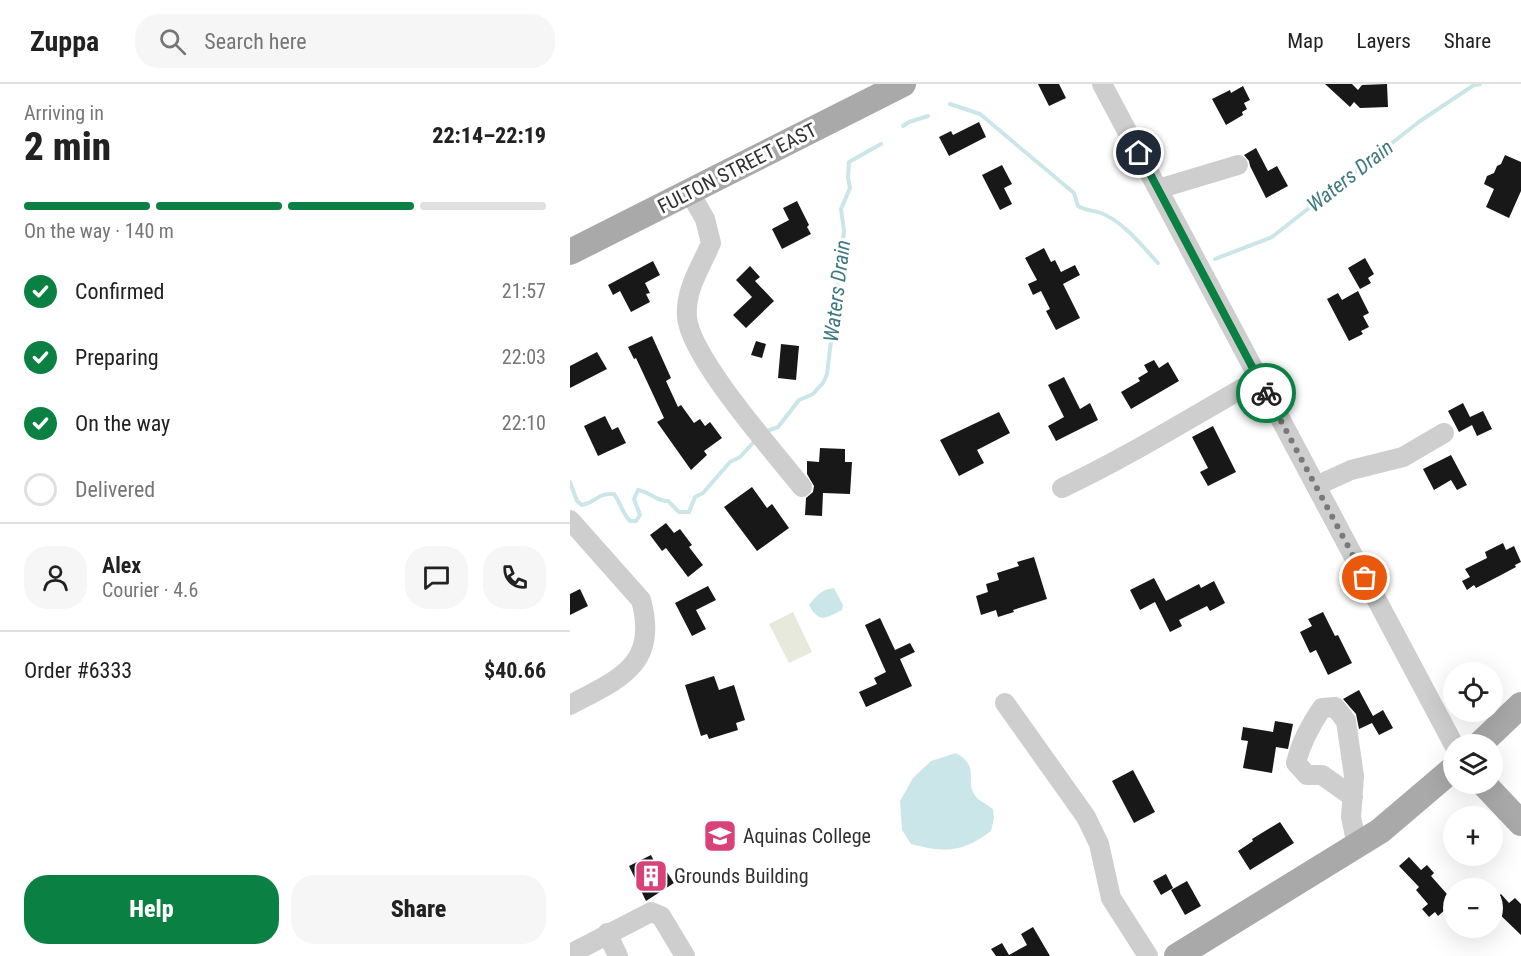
<!DOCTYPE html>
<html lang="en">
<head>
<meta charset="utf-8">
<style>
  body { margin:0; font-family:"Roboto Condensed",sans-serif; background:#f6f6f6; color:#222; height:100vh; display:flex; flex-direction:column; font-size:22px; white-space:nowrap }
  * { box-sizing:border-box; margin:0 }
  p { font-size:20px; color:#767676 }
  .icon { flex:none; width:33px; height:33px; fill:none; stroke:currentColor; stroke-width:2; stroke-linecap:round; stroke-linejoin:round }
  .map { position:relative; flex:1; overflow:hidden }
  .details { display:flex; flex-direction:column; background:#fff; width:570px }
  .details>* { flex:none }
  .buttons { position:absolute; left:873px; top:578px; display:grid; gap:12px }
  .buttons a { display:grid; place-items:center; width:60px; height:60px; border-radius:50%; background:#fff; box-shadow:0 6px 24px #0002; font-size:30px }
  .pin { position:absolute; display:grid; place-items:center; width:51px; height:51px; color:#fff; margin:-26px; border:3px solid #fff; border-radius:50%; box-shadow:0 2px 6px #0007 }
  .courier { position:absolute; display:grid; place-items:center; width:60px; height:60px; margin:-30px; border:4px solid #0b8043; border-radius:50%; background:#fff; color:#222; box-shadow:0 2px 8px #0007 }
  .headline em { font-style:normal; font-weight:800 }
  .headline div { display:flex; flex-direction:column-reverse }
  .headline { display:flex; align-items:center; justify-content:space-between; height:102px; padding:0 24px }
  h1 { font-size:39px; font-weight:800; line-height:45px }
  .bar { display:grid; grid-template-columns:repeat(4,1fr); gap:9px 6px; align-content:center; height:72px; padding:0 24px }
  .bar i { height:8px; border-radius:4px; background:#e0e0e0 }
  .bar .active { background:#0b8043 }
  .bar p { grid-column:span 4 }
  .line { display:flex; align-items:center; gap:15px; padding:0 24px; border-top:2px solid #e0e0e0 }
  .line div { flex:1 }
  .round { display:grid; place-items:center; flex:none; width:63px; height:63px; border-radius:24px; background:#f6f6f6 }
  ol { padding:0 24px; list-style:none }
  li { display:flex; align-items:center; gap:18px; height:66px }
  li p { margin-inline-start:auto }
  li .icon { padding:6px; border-radius:50%; background:#0b8043; color:#fff; stroke-width:4 }
  li:last-child { color:#767676 }
  li i { width:33px; height:33px; border:3px solid #e0e0e0; border-radius:50% }
  .cta { display:flex; gap:12px; margin-top:auto; padding:12px 24px }
  .cta a { flex:1; height:69px; border-radius:24px; background:#0b8043; color:#fff; font-size:24px; font-weight:800; line-height:69px; text-align:center }
  .cta a+a { background:#f6f6f6; color:#222 }
  header { display:flex; align-items:center; gap:36px; box-sizing:border-box; height:84px; padding:0 30px; background:#fff; border-bottom:2px solid #e0e0e0 }
  header strong { font-size:28px }
  nav { display:flex; gap:33px; margin-inline-start:auto; font-size:21px }
  .search { width:420px; height:54px; background:#f6f6f6; display:flex; align-items:center; gap:15px; box-sizing:border-box; padding:0 21px; border-radius:24px; color:#767676; font-size:22px }
  main { display:flex; flex:1; min-height:0 }
  .map>svg:first-child { display:block }
</style>
</head>
<body>
<header>
<strong>Zuppa</strong>
<div class="search"><svg class="icon" aria-label="search" viewBox="0 0 24 24"><circle cx="10" cy="10" r="6"/><path d="M15 15l6 6"/></svg>Search here</div>
<nav><a>Map</a><a>Layers</a><a>Share</a></nav>
</header>
<main>
<section class="details">
<div class="headline"><div><h1>2 min</h1><p>Arriving in</p></div><em>22:14–22:19</em></div>
<div class="bar"><i class="active"></i><i class="active"></i><i class="active"></i><i></i><p>On the way · 140 m</p></div>
<ol>
<li><svg class="icon" aria-label="check" viewBox="0 0 24 24"><path d="M5 12l5 5 9-10"/></svg>Confirmed<p>21:57</p></li>
<li><svg class="icon" aria-label="check" viewBox="0 0 24 24"><path d="M5 12l5 5 9-10"/></svg>Preparing<p>22:03</p></li>
<li><svg class="icon" aria-label="check" viewBox="0 0 24 24"><path d="M5 12l5 5 9-10"/></svg>On the way<p>22:10</p></li>
<li><i></i>Delivered</li>
</ol>
<div class="line" style="height:108px"><a class="round"><svg class="icon" aria-label="person" viewBox="0 0 24 24"><circle cx="12" cy="8" r="4"/><path d="M4 21q1-7 8-7t8 7"/></svg></a><div><b>Alex</b><p>Courier · 4.6</p></div><a class="round"><svg class="icon" aria-label="chat" viewBox="0 0 24 24"><path d="M4 5h16v11H9l-5 4z"/></svg></a><a class="round"><svg class="icon" aria-label="phone" viewBox="0 0 24 24"><path d="M5 4h4l2 5-3 2q2 4 5 5l2-3 5 2v4C11 20 4 13 5 4z"/></svg></a></div>
<div class="line" style="height:78px"><div>Order #6333</div><b>$40.66</b></div>
<div class="cta"><a>Help</a><a>Share</a></div>
</section>
<div class="map">
<svg width="951" height="872" viewBox="0 0 951 872">
  <rect width="100%" height="100%" fill="#fff"/>
  <path fill="#e7e9dd" d="M223 528 242 568 219 579 199 540Z"/>
  <g fill="#cbe6e9">
    <path d="M264 504 273 521 272 526C256 534 249 540 239 521 246 512 252 505 264 504Z"/>
    <path d="M386 669C412 684 393 696 406 713 410 717 418 721 423 725L424 734 421 747C392 769 375 769 341 760L332 746 330 717 343 694 361 677Z"/>
  </g>
  <g fill="none" stroke-linecap="round" stroke-linejoin="round">
    <g stroke="#cbe6e9" stroke-width="4">
      <path d="M380 20 410 30 504 109 508 122C516 127 523 126 531 129 554 138 572 162 588 179"/>
      <path d="M333 42 339 38 358 32"/>
      <path d="M645 175 702 153 850 37 904 1 910 0"/>
      <path d="M197 347 208 343 229 316 243 310 253 299 257 290 274 147 271 125 280 104 278 94 279 78 311 60"/>
      <path d="M0 398 7 417 12 421C27 418 27 409 44 410 51 419 52 429 60 437H66L70 431 64 415 68 406C81 408 85 417 98 417L109 428H119L125 413 133 409 160 378 170 373 183 359"/>
    </g>
  </g>
  <g fill="#181818">
    <path d="M468 0H489L496 14 479 22Z"/>
    <path d="M755 0H782L788 6 792 1 817 0 818 23 790 24 784 18 780 23Z"/>
    <path d="M673 2 680 16 674 19 677 25 672 28 673 31 656 41 642 15 660 6 661 9Z"/>
    <path d="M409 38 416 53 379 72 369 53 381 47 383 51Z"/>
    <path d="M686 64 698 87 707 82 718 102 696 114 680 82 679 77 674 71Z"/>
    <path d="M935 71 951 78V107L939 134 916 123 924 105 914 100 917 92 924 89 927 82 931 80Z"/>
    <path d="M432 81 442 100 434 104 442 120 430 126 412 91Z"/>
    <path d="M227 117 239 141 237 143 241 150 212 165 202 145 219 136 213 124Z"/>
    <path d="M474 164 481 178 485 176 491 188 505 181 510 191 493 200 510 234 486 246 476 227 480 225 471 207 463 211 458 200 467 196 455 174Z"/>
    <path d="M795 174 804 190 798 194 801 199 790 205 778 184Z"/>
    <path d="M83 177 90 191 75 199 80 209 76 210 80 218 61 228 50 207 43 211 38 201Z"/>
    <path d="M180 182 190 193 185 197 204 217 176 244 163 231 182 213 166 196Z"/>
    <path d="M788 207 799 229 793 232 799 243 791 247 793 250 779 257 757 215 768 209 772 216Z"/>
    <path d="M82 252 101 294 96 297 108 323 111 321 124 339 130 335 135 342 140 338 152 354 134 367 137 371 121 386 87 338 94 334 66 274 64 275 58 263Z"/>
    <path d="M186 257 196 260 192 274 181 271Z"/>
    <path d="M211 260 229 262 226 296 208 294Z"/>
    <path d="M27 268 37 285 0 304V282Z"/>
    <path d="M584 276 589 284 598 278 609 297 561 325 551 308 570 297 568 294 578 288 574 281Z"/>
    <path d="M494 293 510 325 520 319 528 336 486 357 478 342 494 333 478 301Z"/>
    <path d="M893 319 900 333 913 327 922 345 907 352 902 341 889 348 878 327Z"/>
    <path d="M429 328 440 349 407 366 414 379 389 392 370 356Z"/>
    <path d="M35 332 42 346 48 343 56 359 28 372 14 342Z"/>
    <path d="M643 342 666 388 638 402 630 388 638 384 622 353Z"/>
    <path d="M250 364 275 365V378H282L280 410 253 409 252 432 235 431 236 414 243 408 244 402 237 390V377L249 378Z"/>
    <path d="M881 371 897 401 887 406 881 396 864 406 853 385Z"/>
    <path d="M182 403 197 424 202 420 219 444 187 467 154 423Z"/>
    <path d="M96 439 104 449 110 445 122 461 119 463 133 481 118 493 96 464 92 467 80 451Z"/>
    <path d="M933 459 936 466 944 462 951 478 945 481 946 483 933 490 906 504 904 501 897 506 892 497 900 493 895 485 917 474 915 468Z"/>
    <path d="M464 473 477 515 443 526 444 528 428 533 426 526 411 531 406 512 418 508 416 500 429 496 427 489 449 482 447 478Z"/>
    <path d="M584 494 596 517 629 500 631 504 644 497 655 519 640 527 637 522 609 536 612 542 600 548 585 518 570 526 560 506Z"/>
    <path d="M138 502 146 516 126 526 136 545 122 552 105 519Z"/>
    <path d="M10 505 18 522 0 531V510Z"/>
    <path d="M753 528 765 552 768 551 782 579 758 591 746 566 740 569 730 548 742 542 738 535Z"/>
    <path d="M310 534 325 566 340 559 345 568 330 575 342 602 296 623 289 608 307 600 304 594 316 588 295 541Z"/>
    <path d="M144 592 149 606 164 601 175 636 166 639 168 646 139 655 137 650 131 652 115 601Z"/>
    <path d="M789 606 803 632 813 626 823 644 809 651 802 639 789 645 786 630 773 615Z"/>
    <path d="M705 637 723 640 718 665 706 663 702 689 673 684 678 657 671 656 673 643 703 648Z"/>
    <path d="M563 686 585 728 564 739 542 697Z"/>
    <path d="M710 738 724 759 680 786 668 767 683 757 682 755Z"/>
    <path d="M81 771 88 785 93 782 104 799 76 817 59 782Z"/>
    <path d="M839 773 851 786 857 781 864 789 861 792 884 818 868 832 865 828 859 833 852 825 858 820 846 806 849 803 829 782Z"/>
    <path d="M596 790 603 804 591 811 583 797Z"/>
    <path d="M617 797 631 822 615 831 601 806Z"/>
    <path d="M931 810 939 819 945 814 951 820V851L922 823V818Z"/>
    <path d="M463 843 480 872H426L421 865 432 859 439 871 457 861 451 850Z"/>
  </g>
  <g fill="none" stroke-linecap="round" stroke-linejoin="round">
    <g stroke="#cecece" stroke-width="20">
      <path d="M532 0 884 661"/>
      <path d="M588 105 668 81"/>
      <path d="M120 109 135 135 141 159C131 183 115 205 117 233 120 273 204 368 232 403"/>
      <path d="M746 402 781 386 833 373 874 349"/>
      <path d="M492 404C560 372 623 332 689 295"/>
      <path d="M0 436 71 516C89 581 49 595 0 621"/>
      <path d="M435 619 516 733 529 760 541 814 578 872"/>
      <path d="M783 713 752 691H737L726 679C731 658 740 642 752 624L765 623 776 637 784 692 781 733 787 762"/>
      <path d="M37 849 48 872"/>
      <path d="M4 868 81 828 91 832 115 872"/>
    </g>
    <g stroke="#a9a9a9" stroke-width="26">
      <path d="M0 168 333 0"/>
      <path d="M910 660 951 621"/>
      <path d="M913 699 951 739"/>
      <path d="M607 872 810 747 884 684"/>
    </g>
  </g>
  <g fill="none" stroke-linecap="round" stroke-linejoin="round">
    <path stroke="#797979" stroke-width="6" stroke-dasharray="0 10.8" d="M696 309 795 494"/>
    <path stroke="#0b8043" stroke-width="8" d="M569 69 696 309"/>
  </g>
  <defs>
    <symbol id="university-square" viewBox="-11 -11 22 22"><rect x="-9" y="-9" width="18" height="18" rx="4" fill="#d94278" stroke="#fff"/><path d="M0-5L7-2L0 1L-7-2ZM-4 1L0 2.5L4 1V4Q0 6-4 4Z" fill="#fff"/></symbol>
    <symbol id="building-square" viewBox="-11 -11 22 22"><rect x="-9" y="-9" width="18" height="18" rx="4" fill="#d94278" stroke="#fff"/><path d="M-4-6H4V6H1V3H-1V6H-4ZM-2.5-4.3h1.7v1.8h-1.7ZM.8-4.3h1.7v1.8H.8ZM-2.5-1h1.7V.8h-1.7ZM.8-1h1.7V.8H.8Z" fill="#fff"/></symbol>
  </defs>
  <g fill-rule="evenodd">
    <use href="#university-square" x="131" y="733" width="38" height="38"/>
    <use href="#building-square" x="62" y="773" width="38" height="38"/>
  </g>
  <g text-anchor="middle" stroke-width="6" stroke-linejoin="round" paint-order="stroke">
    <g font-size="20" fill="#313131" stroke="#fff">
      <text transform="translate(167 84) rotate(-27)" y="7">FULTON STREET EAST</text>
    </g>
    <g font-size="20" fill="#313131" stroke="#fff" text-anchor="start">
      <text x="173" y="759">Aquinas College</text>
      <text x="104" y="799">Grounds Building</text>
    </g>
    <g font-size="21" font-style="italic" fill="#3f7a82" stroke="#fff">
      <text transform="translate(780 92) rotate(-38)" y="7">Waters Drain</text>
      <text transform="translate(267 207) rotate(-83)" y="7">Waters Drain</text>
    </g>
  </g>
</svg>
<div class="buttons">
<a><svg class="icon" aria-label="locate" viewBox="0 0 24 24"><circle cx="12" cy="12" r="6"/><path d="M12 2v4M12 18v4M2 12h4M18 12h4"/></svg></a>
<a><svg class="icon" aria-label="layers" viewBox="0 0 24 24"><path d="M12 4l9 5-9 5-9-5zM3 14l9 5 9-5"/></svg></a>
<a>+</a>
<a>−</a>
</div>
<div class="pin" style="left:795px;top:494px;background:#ea580c"><svg class="icon" aria-label="bag" viewBox="0 0 24 24"><path d="M5 8h14l-1 12H6zM9 8a3 3 0 0 1 6 0"/></svg></div>
<div class="pin" style="left:569px;top:69px;background:#1f2937"><svg class="icon" aria-label="home" viewBox="0 0 24 24"><path d="M3 11l9-7 9 7M6 9v11h12V9"/></svg></div>
<div class="courier" style="left:696px;top:309px"><svg class="icon" aria-label="bike" viewBox="0 0 24 24"><circle cx="6" cy="16" r="4"/><circle cx="18" cy="16" r="4"/><path d="M6 16l4-8h5l3 8M10 8l3 8H6M13 5h3"/></svg></div>
</div>
</main>
</body>
</html>
